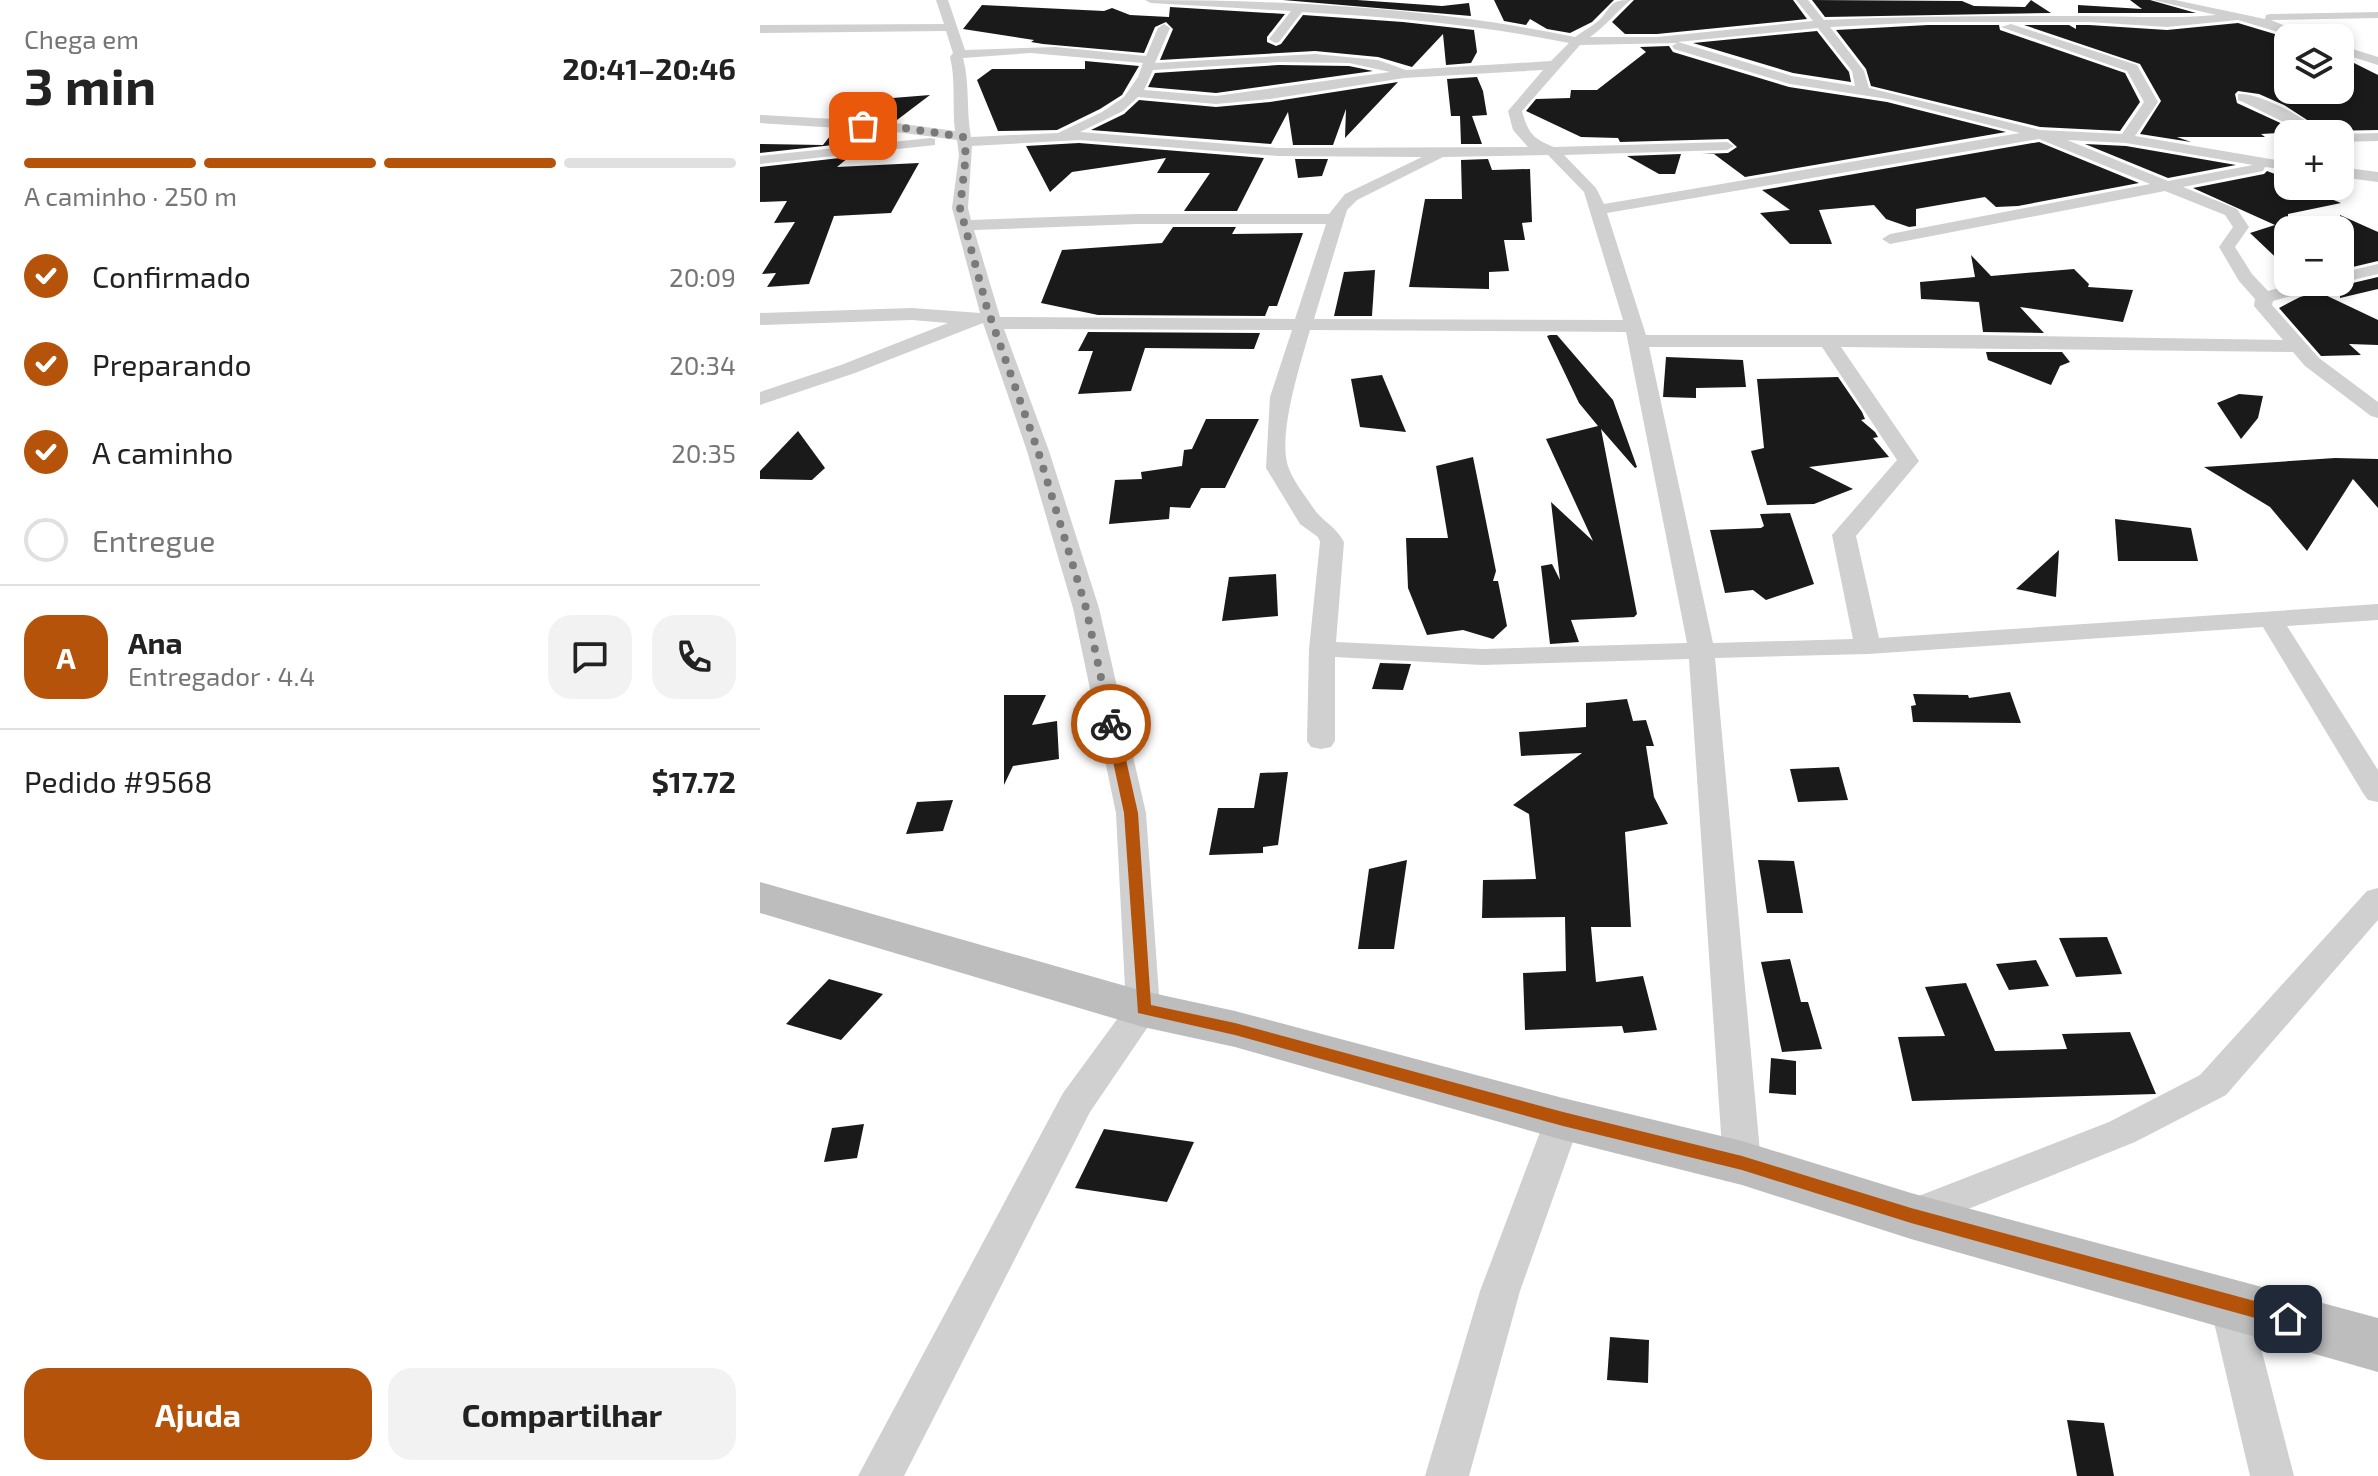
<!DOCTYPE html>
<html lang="pt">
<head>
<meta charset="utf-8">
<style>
  body { margin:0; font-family:"Exo 2",sans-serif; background:#f2f2f2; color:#222; height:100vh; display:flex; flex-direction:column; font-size:30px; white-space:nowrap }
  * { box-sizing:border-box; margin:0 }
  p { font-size:26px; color:#767676 }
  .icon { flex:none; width:44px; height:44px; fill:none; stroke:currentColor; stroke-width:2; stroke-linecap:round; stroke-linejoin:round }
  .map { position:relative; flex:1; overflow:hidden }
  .panel { display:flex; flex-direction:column; background:#fff; width:760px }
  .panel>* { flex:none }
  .tools { position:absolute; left:1514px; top:24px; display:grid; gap:16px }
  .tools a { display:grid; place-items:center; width:80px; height:80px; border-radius:16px; background:#fff; box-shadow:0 4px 12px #0003; font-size:40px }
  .pin { position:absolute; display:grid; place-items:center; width:68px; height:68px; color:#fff; margin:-34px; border-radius:16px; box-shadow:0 4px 12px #0006 }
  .courier { position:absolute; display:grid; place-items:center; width:80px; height:80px; margin:-40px; border:6px solid #b45309; border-radius:50%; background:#fff; color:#222; box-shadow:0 2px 10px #0007 }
  .summary em { font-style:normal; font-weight:700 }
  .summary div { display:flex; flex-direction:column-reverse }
  .summary { display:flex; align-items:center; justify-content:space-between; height:136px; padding:0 24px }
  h1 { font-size:52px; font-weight:700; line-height:60px }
  .bar { display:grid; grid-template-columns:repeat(4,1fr); gap:12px 8px; align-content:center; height:96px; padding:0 24px }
  .bar i { height:10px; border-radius:6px; background:#e0e0e0 }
  .bar .on { background:#b45309 }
  .bar p { grid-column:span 4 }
  .line { display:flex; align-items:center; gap:20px; padding:0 24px; border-top:2px solid #e0e0e0 }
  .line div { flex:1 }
  .round { display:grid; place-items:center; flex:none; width:84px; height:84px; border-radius:24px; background:#f2f2f2 }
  ol { padding:0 24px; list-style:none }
  li { display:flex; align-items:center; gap:24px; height:88px }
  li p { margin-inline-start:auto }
  li .icon { padding:8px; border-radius:50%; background:#b45309; color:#fff; stroke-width:4 }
  li:last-child { color:#767676 }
  li i { width:44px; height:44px; border:4px solid #e0e0e0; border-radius:50% }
  .action { display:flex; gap:16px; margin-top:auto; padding:16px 24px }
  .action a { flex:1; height:92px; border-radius:24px; background:#b45309; color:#fff; font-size:32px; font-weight:700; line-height:92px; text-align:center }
  .action a+a { background:#f2f2f2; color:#222 }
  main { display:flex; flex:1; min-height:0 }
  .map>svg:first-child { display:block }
</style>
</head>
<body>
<main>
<section class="panel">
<div class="summary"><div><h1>3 min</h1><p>Chega em</p></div><em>20:41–20:46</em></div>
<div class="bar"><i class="on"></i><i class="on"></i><i class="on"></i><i></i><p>A caminho · 250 m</p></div>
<ol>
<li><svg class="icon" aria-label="check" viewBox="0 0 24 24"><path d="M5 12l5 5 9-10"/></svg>Confirmado<p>20:09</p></li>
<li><svg class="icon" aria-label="check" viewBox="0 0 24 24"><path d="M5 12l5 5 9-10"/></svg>Preparando<p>20:34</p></li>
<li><svg class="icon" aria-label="check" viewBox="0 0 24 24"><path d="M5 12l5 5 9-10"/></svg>A caminho<p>20:35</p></li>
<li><i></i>Entregue</li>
</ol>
<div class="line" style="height:144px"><b class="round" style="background:#b45309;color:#fff">A</b><div><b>Ana</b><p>Entregador · 4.4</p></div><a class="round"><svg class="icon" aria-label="chat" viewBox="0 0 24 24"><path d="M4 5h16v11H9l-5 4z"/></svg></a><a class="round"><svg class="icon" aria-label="phone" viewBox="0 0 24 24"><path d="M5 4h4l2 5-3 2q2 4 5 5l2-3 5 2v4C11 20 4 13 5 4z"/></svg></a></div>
<div class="line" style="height:104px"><div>Pedido #9568</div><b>$17.72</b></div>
<div class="action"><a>Ajuda</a><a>Compartilhar</a></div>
</section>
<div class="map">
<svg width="1618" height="1476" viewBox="0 0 1618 1476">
  <rect width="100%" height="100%" fill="#fff"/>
  <g fill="#1a1a1a">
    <path d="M523 0H597L682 6 709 3 711 16Z"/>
    <path d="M734 0H854L832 22 810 33 787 29 770 19 766 25 744 21Z"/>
    <path d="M874 0H1033L1047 19 897 34H865L852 22Z"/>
    <path d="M1052 0 1202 1 1214 6 1265 7 1271 0 1291 13 1065 17Z"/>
    <path d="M1370 0H1390L1436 13H1318V5L1382 9Z"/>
    <path d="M222 5 344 11 352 8 370 15 409 17 410 7 525 14 507 37V42L516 46 521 44 543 15 643 22 714 30 717 52 711 63 686 65 683 34 652 67 618 57 555 51 400 60 413 29 406 22 395 27 384 53 283 44 271 42 274 40 203 29Z"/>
    <path d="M1478 23 1528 38V90H1580V56L1618 75V130L1564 131 1524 105 1499 94 1478 91 1475 94 1477 103 1540 132 1501 134 1505 137H1417L1431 142 1380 134 1401 101 1380 64 1264 25H1309L1316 29V25H1329L1407 30Z"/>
    <path d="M1168 25H1239L1240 30 1365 73 1380 102 1360 131 1280 127 1111 86 1106 69 1076 30Z"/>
    <path d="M1057 31 1089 72 1091 82 1033 73 933 43Z"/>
    <path d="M909 46 913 52 1029 87 1127 102 1246 132 985 177 954 154H942L968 153 977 147 968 139 860 142 858 138 821 137 766 111 776 99 810 98 811 90H837L886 52 880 47Z"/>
    <path d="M325 61 379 66 362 95 340 109 297 130 238 131 217 80 232 69H325Z"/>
    <path d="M519 65 589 66 613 71 456 93 388 87 395 73Z"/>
    <path d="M717 77 723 91 727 115 712 116 722 144H701L700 116H691L687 79Z"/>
    <path d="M638 82 585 138 586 109 573 145H533L528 112 511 144 331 130 364 114 379 100 456 107 510 102Z"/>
    <path d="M170 95 137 120 84 117 95 101Z"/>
    <path d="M74 131 120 134 110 141 0 153V144L63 145Z"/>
    <path d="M1279 142 1379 183 1258 206 1236 207 1225 197 1156 209V226L1149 227 1126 219 1114 205 1059 210 1072 244H1030L1000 213 1030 210 1002 190Z"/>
    <path d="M319 143 504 158 477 211H424L450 173H397L406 158 312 172 290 192 266 146Z"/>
    <path d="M1325 144 1366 146 1476 165 1408 178Z"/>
    <path d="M921 154 915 174H899L867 156Z"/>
    <path d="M89 157 77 167 159 163 131 213 74 216 49 284 7 287 16 273 2 274 35 222 14 223 27 201 0 202V167Z"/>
    <path d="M535 159H568L562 176 538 178Z"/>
    <path d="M728 159 732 170 770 169 772 222 762 223 765 240H744L749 271 729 272V289L649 287 665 199H702L701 160Z"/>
    <path d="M1507 171 1528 179V186H1548L1579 198 1571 199 1581 203 1528 214V269L1490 233 1515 225 1433 188 1504 174Z"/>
    <path d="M1580 215 1618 232V261L1580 270Z"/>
    <path d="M413 227H476L472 234 543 233 517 306H509L505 316 338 315 281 303 302 250 402 243Z"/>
    <path d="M1211 255 1231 276 1314 269 1329 284 1328 287 1373 290 1363 322 1260 307 1284 333 1223 332 1219 302 1161 299 1160 282 1215 277Z"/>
    <path d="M615 270 612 316H574L584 272Z"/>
    <path d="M1618 277V289L1580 298V286Z"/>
    <path d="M1559 292 1618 320V345L1589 344 1601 355 1561 356 1519 308 1540 297Z"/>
    <path d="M328 332 500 333 494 349 385 348 371 391 318 394 333 351H318Z"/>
    <path d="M790 335H797L853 400 877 467 875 468 841 429 877 614 874 617 811 620 819 642 790 644 781 566 792 564 800 580 791 502 833 541 786 439 838 426 819 403 787 336Z"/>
    <path d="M1226 352H1302L1310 362 1300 366 1291 385 1228 360Z"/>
    <path d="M906 357 983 360 986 387 936 388V398L903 397Z"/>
    <path d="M622 375 646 432 600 427 591 379Z"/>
    <path d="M1078 377 1102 412 1105 419 1101 420 1115 432 1118 437 1113 438 1129 457 1049 467 1093 489 1054 504 1007 505 991 451 1004 448 997 379Z"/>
    <path d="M1479 394 1503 396 1498 418 1481 439 1457 403Z"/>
    <path d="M446 419H499L465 488H441L430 508 410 507 409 519 349 524 355 480 382 479 381 472 422 466 424 450 432 449Z"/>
    <path d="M38 431 65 468 52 480 0 479V471Z"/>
    <path d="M713 457 736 571 733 581H738L747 626 733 639 703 630 667 635 648 588 646 538H688L676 466Z"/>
    <path d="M1575 458 1618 459V508L1593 479 1547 551 1510 507 1444 467Z"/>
    <path d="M1030 513 1054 584 1006 600 993 590 965 593 950 530 1001 528 1004 526 1000 514Z"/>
    <path d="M1355 519 1431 528 1438 561H1358Z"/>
    <path d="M1299 550 1296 597 1256 589Z"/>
    <path d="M516 574 518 616 462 621 469 577Z"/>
    <path d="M620 663 651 664 643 690 612 689Z"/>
    <path d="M1250 692 1261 723 1153 722 1151 706 1156 705 1153 694 1208 695 1209 698Z"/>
    <path d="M244 695H286L272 725 297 721 299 759 253 766 244 785Z"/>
    <path d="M867 699 873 721 886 720 894 746H886L894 797 908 824 865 832 871 927H831L836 982 883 976 897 1030 864 1033 862 1026 765 1030 763 973 806 971 805 917 722 918 723 880 776 879 769 814 753 805 822 753 761 756 759 732 826 727V703Z"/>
    <path d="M1079 767 1088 800 1038 802 1030 769Z"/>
    <path d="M528 772 518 845 503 847V853L449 855 458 808H494L500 773Z"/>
    <path d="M193 800 183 831 146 834 157 802Z"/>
    <path d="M647 860 634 949H598L609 869Z"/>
    <path d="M998 860 1034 861 1043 913H1007Z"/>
    <path d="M1347 937 1362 974 1316 977 1299 938Z"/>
    <path d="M1030 959 1041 1002H1048L1062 1049 1022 1052 1001 962Z"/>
    <path d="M1276 960 1289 986 1249 990 1236 964Z"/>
    <path d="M69 979 123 994 81 1040 26 1024Z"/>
    <path d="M1206 983 1235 1051 1307 1049 1302 1034 1370 1032 1396 1094 1152 1101 1138 1037 1185 1036 1165 987Z"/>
    <path d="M1011 1058 1036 1061V1095L1009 1093Z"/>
    <path d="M104 1124 97 1158 64 1162 72 1128Z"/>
    <path d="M344 1129 434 1142 407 1202 315 1188Z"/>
    <path d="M850 1337 889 1340 888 1383 847 1380Z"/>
    <path d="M1307 1420 1344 1423 1354 1476H1317Z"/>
  </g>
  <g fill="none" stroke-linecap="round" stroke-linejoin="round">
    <g fill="#d0d0d0" fill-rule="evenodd">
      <path d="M176 0H188L205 50 295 47 386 56 398 28 404 24 410 28 395 63 555 54 618 60 646 70 791 61 809 43C721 25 632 17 542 12L519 42 515 43 509 39 531 11 391 3 385 0C529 0 674 8 815 37 823 31 837 24 843 16 853 3 853 0 871 0 856 12 846 26 830 37H897L1053 21 1036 0H1048L1064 20C1150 16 1235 16 1321 16 1367 16 1410 19 1456 15L1393 0H1415L1505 19 1506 15 1510 14 1618 12V18L1511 20 1555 38H1538L1478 20 1407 27 1329 22H1168L1070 27 1104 71 1109 88 1280 130 1362 134 1384 102 1367 71 1241 27 1251 24 1377 65 1398 102 1375 136 1528 162V170L1505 167 1503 171 1423 187 1477 209 1489 227 1475 247 1492 274 1508 291 1541 282H1570L1567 286 1513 301 1512 305 1559 358 1618 402V418L1611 416 1545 366 1533 352 1081 347 1159 461 1096 536 1119 638 1618 604V620L1527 626 1618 770V802L1608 800 1603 793 1503 627 1108 654 955 658 1001 1163 995 1174 982 1178 969 1174 963 1163 929 659 722 665 575 657V741L571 747 561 749 551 747 547 741 549 649 560 542 558 537 540 524 506 468 510 397 532 330 244 329 289 451 339 608 386 813 400 1009 330 1112 144 1476H98L303 1093 366 1007 356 813 313 608 267 451 223 323 95 373 0 405V392L81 365 188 323 152 320 0 325V313L152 308 220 313 192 208 199 155 197 140 128 131 0 123V115L128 122 195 131C192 106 196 81 190 57L193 53 186 31 0 33V25L184 24ZM1058 28 1092 71 1095 86 1032 76 918 42ZM917 43 912 46 914 49 1030 84 1128 99 1260 133 844 204 836 188 804 155 967 150 974 146 967 142 794 147C773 139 768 133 762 111L820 45ZM271 53 383 63 378 77 364 97 342 112 298 133 211 137C206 111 210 83 203 58ZM519 62 589 63 630 72 456 96 384 90 393 70ZM783 70 748 111 753 130 768 147 518 148 320 132 363 111 378 97 456 104 510 99 644 78ZM1279 139 1390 184 1130 234 1122 239 1130 244 1405 191 1465 215 1473 227 1459 247 1479 281 1495 299 1494 306 1523 340 1217 335H886L847 213ZM319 140 518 156 662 157 585 194 569 214H377L211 220 208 208 212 146ZM1307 140 1366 143 1493 165 1408 181ZM788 155 824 192 863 320 554 319 587 210 597 200 683 157ZM377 224H566L535 319 240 317 214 230ZM550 330 866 332 927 643 722 649 576 642 584 542C576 526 561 521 552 506 544 494 534 482 529 469 516 438 541 362 550 330ZM889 347H1062L1137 460 1072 535 1093 639 953 643Z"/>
      <path d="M1580 45 1618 57V65L1580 53Z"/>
      <path d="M1478 94C1499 92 1548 119 1563 134 1540 134 1502 110 1478 100Z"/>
      <path d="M1618 133V141L1580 142 1579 134Z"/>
      <path d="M170 138 175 139V145L0 164V156Z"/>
      <path d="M1580 167 1618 172V182L1580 177Z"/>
      <path d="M1618 264V274L1580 283 1575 282H1580V273Z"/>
      <path d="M1618 888V920L1466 1095 1375 1142 1166 1226 1152 1231 1138 1226 1133 1215 1138 1204 1349 1122 1440 1075 1607 891Z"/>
      <path d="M803 1105 816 1109 821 1119 760 1291 709 1476H665L720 1291 785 1119 790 1109Z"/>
      <path d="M1469 1283 1483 1288 1489 1301 1534 1476H1490L1449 1301 1455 1288Z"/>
    </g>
    <path fill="#bdbdbd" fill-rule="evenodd" d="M0 882 383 991 475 1011 803 1098 982 1141 1151 1193 1618 1318V1372L1151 1239 982 1185 803 1140 475 1047 383 1027 0 913Z"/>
  </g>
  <path fill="#b45309" d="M351 720 358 724 378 813 391 1005 475 1023 803 1112 982 1156 1151 1208 1528 1310 1535 1313 1538 1319 1535 1325 1528 1327 1151 1223 982 1170 803 1126 475 1035 378 1013 364 813 345 724Z"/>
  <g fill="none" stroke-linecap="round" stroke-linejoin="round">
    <path stroke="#7a7a7a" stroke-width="8" stroke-dasharray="0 14.4" d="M103 126 138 127 203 137 206 155 200 208 227 308 278 451 326 608 351 724"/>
  </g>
</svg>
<div class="tools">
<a><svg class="icon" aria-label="layers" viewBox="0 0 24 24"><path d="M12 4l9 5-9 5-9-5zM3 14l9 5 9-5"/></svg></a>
<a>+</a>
<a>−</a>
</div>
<div class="pin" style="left:103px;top:126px;background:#ea580c"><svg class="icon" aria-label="bag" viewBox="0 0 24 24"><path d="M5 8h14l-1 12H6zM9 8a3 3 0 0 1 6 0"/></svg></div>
<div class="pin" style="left:1528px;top:1319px;background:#1f2937"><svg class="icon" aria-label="home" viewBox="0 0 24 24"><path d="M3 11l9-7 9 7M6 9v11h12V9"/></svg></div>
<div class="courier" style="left:351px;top:724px"><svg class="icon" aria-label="bike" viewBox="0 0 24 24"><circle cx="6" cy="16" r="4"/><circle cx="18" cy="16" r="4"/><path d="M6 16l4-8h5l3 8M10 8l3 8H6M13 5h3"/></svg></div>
</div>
</main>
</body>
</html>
